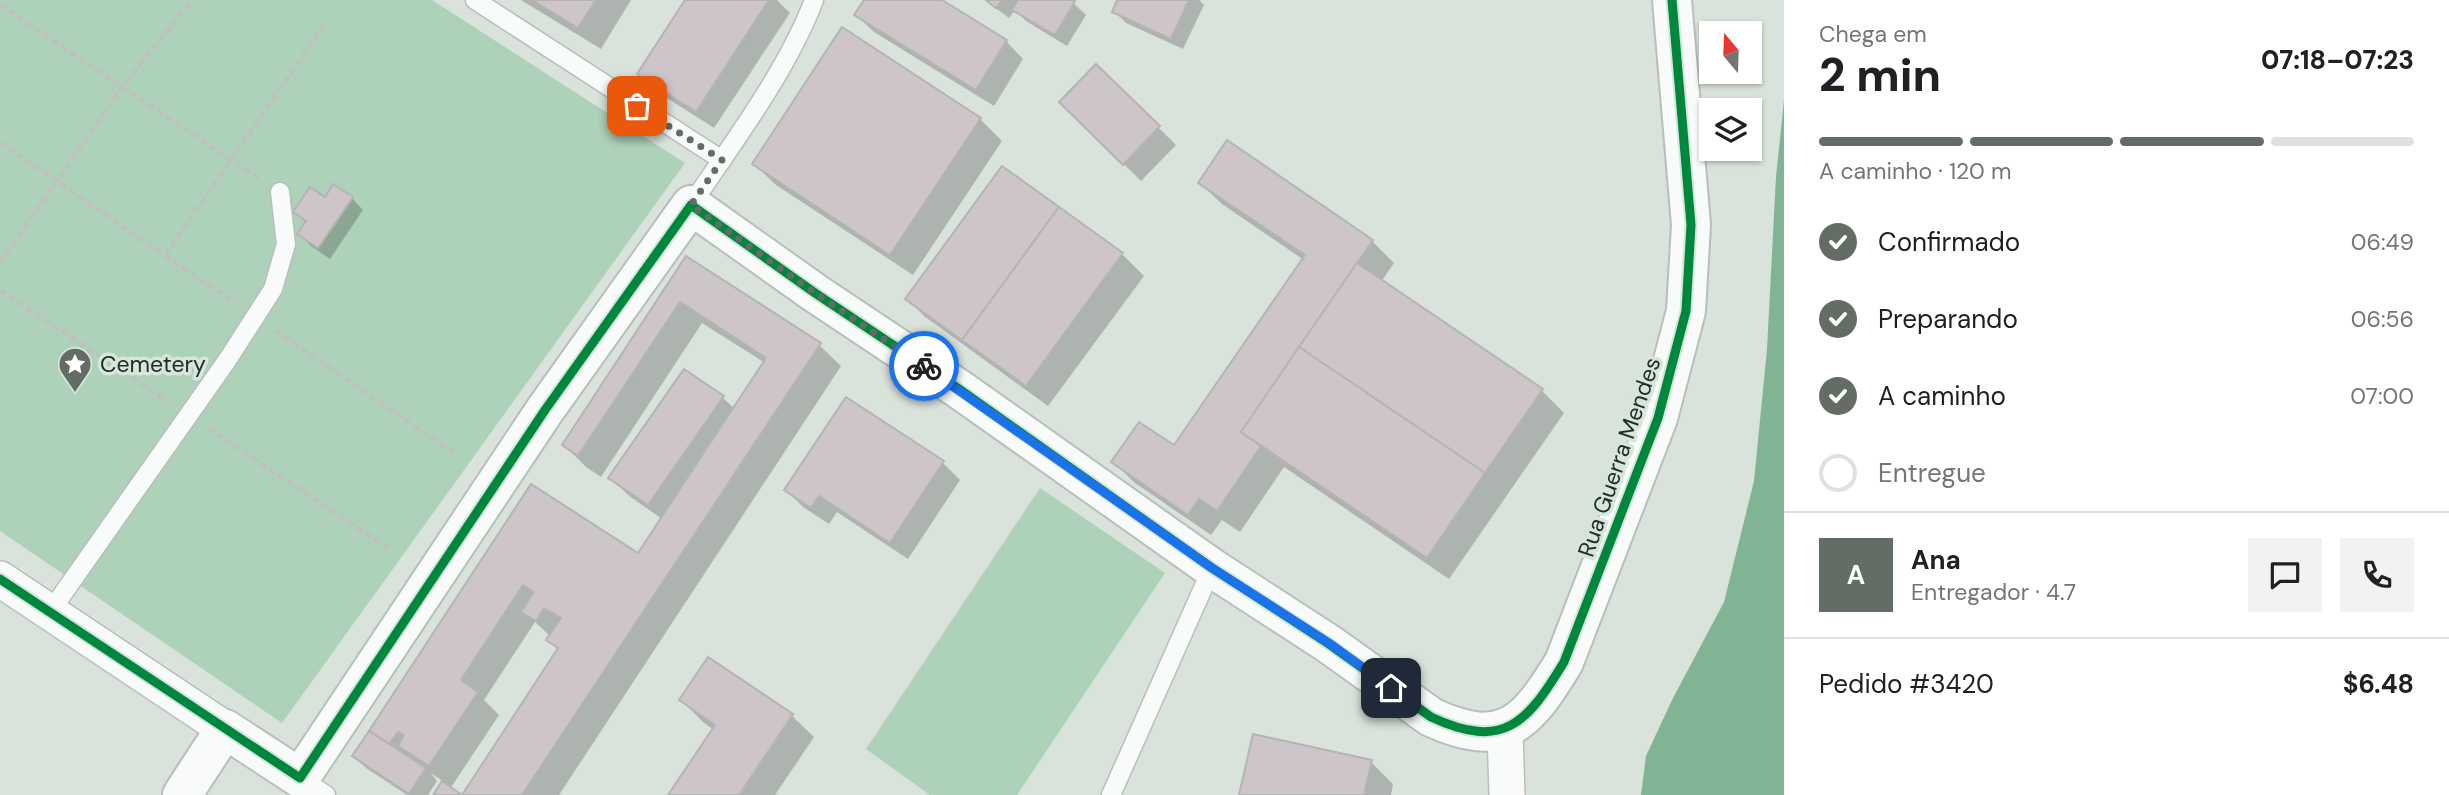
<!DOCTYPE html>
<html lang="pt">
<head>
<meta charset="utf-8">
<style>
  body { margin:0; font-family:"DM Sans",sans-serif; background:#f2f2f2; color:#202124; height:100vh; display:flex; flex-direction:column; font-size:26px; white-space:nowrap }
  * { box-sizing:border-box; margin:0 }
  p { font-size:23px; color:#757577 }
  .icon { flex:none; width:38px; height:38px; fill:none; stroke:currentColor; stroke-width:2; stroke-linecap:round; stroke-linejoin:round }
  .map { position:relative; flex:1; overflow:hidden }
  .side { display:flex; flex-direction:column; background:#fff; width:665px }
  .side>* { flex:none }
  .needle { width:46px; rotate:341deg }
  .fabs { position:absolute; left:1699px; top:21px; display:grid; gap:14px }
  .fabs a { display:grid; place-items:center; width:63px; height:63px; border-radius:0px; background:#fff; box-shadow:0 2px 5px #0004; font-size:35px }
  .pin { position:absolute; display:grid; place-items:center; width:60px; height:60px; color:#fff; margin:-30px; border-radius:14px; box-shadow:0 4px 10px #0006 }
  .courier { position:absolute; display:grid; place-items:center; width:70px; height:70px; margin:-35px; border:5px solid #1a73e8; border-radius:50%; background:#fff; color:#222; box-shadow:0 2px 9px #0007 }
  .head em { font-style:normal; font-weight:800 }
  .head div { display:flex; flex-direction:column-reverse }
  .head { display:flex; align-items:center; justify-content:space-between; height:119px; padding:0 35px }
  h1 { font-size:46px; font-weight:800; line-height:52px }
  .bar { display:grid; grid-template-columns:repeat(4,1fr); gap:10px 7px; align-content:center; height:84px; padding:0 35px }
  .bar i { height:9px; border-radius:5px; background:#e0e0e0 }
  .bar .selected { background:#646c66 }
  .bar p { grid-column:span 4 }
  .line { display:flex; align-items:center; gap:18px; padding:0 35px; border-top:2px solid #e0e0e0 }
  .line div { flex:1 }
  .round { display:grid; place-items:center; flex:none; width:74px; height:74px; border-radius:0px; background:#f2f2f2 }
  ol { padding:0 35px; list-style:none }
  li { display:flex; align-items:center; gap:21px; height:77px }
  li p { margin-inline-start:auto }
  li .icon { padding:7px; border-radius:50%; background:#646c66; color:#fff; stroke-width:4 }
  li:last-child { color:#757577 }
  li i { width:38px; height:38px; border:4px solid #e0e0e0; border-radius:50% }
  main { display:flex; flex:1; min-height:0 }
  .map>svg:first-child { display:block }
</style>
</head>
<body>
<main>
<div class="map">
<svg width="1784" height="795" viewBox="0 0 1784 795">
  <rect width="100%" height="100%" fill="#d9e2db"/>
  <g fill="#aed1ba">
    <path d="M0 0H432L685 163 282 723 0 531Z"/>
    <path d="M1040 488 1165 573 1017 795H930L866 749Z"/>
  </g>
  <path fill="#81b495" d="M1784 100V795H1641L1646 756 1673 698 1724 602 1754 481 1767 349 1776 177Z"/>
  <g fill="#0003">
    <path d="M521 0H631L601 49Z"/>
    <path d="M687 0H777L790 13 714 128 656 91 639 74Z"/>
    <path d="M866 0H939L1006 41 1023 59 994 106 874 32 856 15Z"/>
    <path d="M985 0H1070L1086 15 1067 46 1026 21 1015 10 1009 18Z"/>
    <path d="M1119 0H1199L1204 5 1183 49 1126 23 1114 11Z"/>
    <path d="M843 30 980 119 1002 141 913 275 776 185 754 164Z"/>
    <path d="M1096 66 1176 145 1141 181 1061 102Z"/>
    <path d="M1227 143 1372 241 1394 263 1381 282 1542 391 1564 413 1449 579 1284 467 1240 532 1222 520 1211 535 1135 483 1113 462 1174 448 1304 260 1222 204 1200 183Z"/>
    <path d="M352 198 363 210 330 259 311 246 299 234 306 223 295 212Z"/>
    <path d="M1122 254 1144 276 1048 406 924 316 907 298Z"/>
    <path d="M687 259 819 345 841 366 559 795H463L559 650 549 639 551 637 535 622 484 700 499 715 450 789 459 795H435L444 782 431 773 437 781 428 795H407L366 768 354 756 532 487 638 556 662 519 628 495 611 478 685 371 723 398 735 409 765 363 702 323 601 477 586 467 564 445Z"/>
    <path d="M846 399 943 463 960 480 908 559 837 512 829 524 803 507 786 490Z"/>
    <path d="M708 659 792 716 814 737 775 795H670L714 730 703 722 681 700Z"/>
    <path d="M1371 762 1393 784 1391 795H1241Z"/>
  </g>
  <g fill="#cec5cb" stroke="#b4b4b3" stroke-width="2">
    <path d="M532 0H596L578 28Z"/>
    <path d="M685 0H769L696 112 637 74Z"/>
    <path d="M864 0H942L1007 40 976 90 854 15Z"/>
    <path d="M986 0H1002L996 8Z"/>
    <path d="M1018 0H1073L1075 1 1055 35 1012 10Z"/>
    <path d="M1117 0H1189L1171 39 1112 12Z"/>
    <path d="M842 27 981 118 890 255 752 164Z"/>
    <path d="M1096 64 1160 126 1123 165 1059 102Z"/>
    <path d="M1227 140 1373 240 1241 432 1261 446 1217 511 1199 499 1188 515 1111 462 1139 422 1174 445 1305 255 1198 183Z"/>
    <path d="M1002 166 1059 207 962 340 905 299Z"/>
    <path d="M333 184 353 197 318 248 297 234 306 221 293 212 310 187 325 197Z"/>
    <path d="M1059 207 1123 253 1026 386 962 340Z"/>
    <path d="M686 256 821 343 522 795H462L558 648 546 640 561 618 544 608 536 621 521 612 534 592 523 585 461 680 478 692 429 766 398 746 404 735 398 732 389 744 369 731 531 484 638 553 766 358 680 302 578 456 562 445Z"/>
    <path d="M1357 263 1543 389 1485 473 1299 347Z"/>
    <path d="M1299 347 1485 473 1427 558 1241 432Z"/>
    <path d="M684 369 724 396 648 505 608 478Z"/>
    <path d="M846 397 944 461 890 543 819 496 811 508 784 490Z"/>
    <path d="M708 657 793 714 739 795H668L715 725 679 700Z"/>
    <path d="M369 731 426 768 409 794 352 756Z"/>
    <path d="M1253 734 1372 760 1364 795H1239Z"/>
    <path d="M442 781 462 795H433Z"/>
  </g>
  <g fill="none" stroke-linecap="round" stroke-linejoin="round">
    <defs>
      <g id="service">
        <path d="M475 0 722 160"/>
        <path d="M691 205C733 143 788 69 814 0"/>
        <path d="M50 612 228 359 273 289 286 244 280 192"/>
        <path d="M300 778 326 795"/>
        <path d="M1111 795 1212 568"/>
      </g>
      <g id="minor">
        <path d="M0 579 225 729"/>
        <path d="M1505 730 1507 795"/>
      </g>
      <path id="tertiary" d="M182 795 225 729 300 778 545 410 691 205 815 293 959 389 1212 568 1329 644 1431 717C1504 751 1527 723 1564 662L1658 418 1686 311 1691 225 1672 0"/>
    </defs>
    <use href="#service" stroke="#b8bfba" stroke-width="21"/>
    <use href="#minor" stroke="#b8bfba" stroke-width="38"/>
    <use href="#tertiary" stroke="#b8bfba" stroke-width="42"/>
    <g stroke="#bfc1bf" stroke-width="4.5" stroke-dasharray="7 3.5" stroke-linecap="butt">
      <path d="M0 5 261 180"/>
      <path d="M0 142 236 304"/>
      <path d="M165 255 325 24"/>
      <path d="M0 263 122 87 192 0"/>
      <path d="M0 290 169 402"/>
      <path d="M275 330 454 453"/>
      <path d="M208 428 388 548"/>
    </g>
    <use href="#service" stroke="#f9fbfa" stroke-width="18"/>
    <use href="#minor" stroke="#f9fbfa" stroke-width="35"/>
    <use href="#tertiary" stroke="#f9fbfa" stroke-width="38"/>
    <defs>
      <path id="cycleway" d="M0 579 300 778 545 410 691 205 815 293 959 389 1212 568 1329 644 1431 717C1504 751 1527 723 1564 662L1658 418 1686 311 1691 225 1672 0"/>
    </defs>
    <use href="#cycleway" stroke="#d5e6da" stroke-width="13"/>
    <use href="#cycleway" stroke="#00873e" stroke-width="9"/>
  </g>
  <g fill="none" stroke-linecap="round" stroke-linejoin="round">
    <path stroke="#646c66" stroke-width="7" stroke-dasharray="0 12.6" d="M637 106 722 160 691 205 815 293 924 366"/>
    <path stroke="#1a73e8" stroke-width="9" d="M924 366 1212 568 1329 643 1391 688"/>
  </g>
  <defs>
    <symbol id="sight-pin" viewBox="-11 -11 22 30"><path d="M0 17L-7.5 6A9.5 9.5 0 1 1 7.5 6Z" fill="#646c66" stroke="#d5e6da"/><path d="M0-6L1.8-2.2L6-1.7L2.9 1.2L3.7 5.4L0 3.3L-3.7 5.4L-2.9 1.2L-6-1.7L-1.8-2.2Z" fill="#fff"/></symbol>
  </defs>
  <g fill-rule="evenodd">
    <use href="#sight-pin" x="56" y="345" width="38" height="52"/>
  </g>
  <g text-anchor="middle" stroke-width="7" stroke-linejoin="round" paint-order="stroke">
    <g font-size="23" fill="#252c27" stroke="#d5e6da" text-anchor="start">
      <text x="100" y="372">Cemetery</text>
    </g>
    <g font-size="23" fill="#252c27" stroke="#d5e6da">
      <text transform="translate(1619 457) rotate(-71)" y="8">Rua Guerra Mendes</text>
    </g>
  </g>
</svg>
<div class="fabs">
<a><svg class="needle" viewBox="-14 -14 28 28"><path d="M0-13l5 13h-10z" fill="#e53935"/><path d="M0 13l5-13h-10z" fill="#757577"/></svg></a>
<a><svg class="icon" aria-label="layers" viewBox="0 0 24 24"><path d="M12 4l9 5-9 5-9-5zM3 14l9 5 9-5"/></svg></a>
</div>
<div class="pin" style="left:637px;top:106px;background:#ea580c"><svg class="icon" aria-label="bag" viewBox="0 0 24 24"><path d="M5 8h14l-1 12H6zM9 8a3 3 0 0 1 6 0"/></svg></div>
<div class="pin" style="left:1391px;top:688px;background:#1f2937"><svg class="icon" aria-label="home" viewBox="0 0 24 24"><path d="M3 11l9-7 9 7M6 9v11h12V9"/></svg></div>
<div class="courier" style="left:924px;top:366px"><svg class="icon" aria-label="bike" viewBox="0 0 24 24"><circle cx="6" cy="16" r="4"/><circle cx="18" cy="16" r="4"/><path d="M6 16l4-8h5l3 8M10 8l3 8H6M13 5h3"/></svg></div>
</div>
<section class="side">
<div class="head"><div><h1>2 min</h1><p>Chega em</p></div><em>07:18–07:23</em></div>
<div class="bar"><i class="selected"></i><i class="selected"></i><i class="selected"></i><i></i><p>A caminho · 120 m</p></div>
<ol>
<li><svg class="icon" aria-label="check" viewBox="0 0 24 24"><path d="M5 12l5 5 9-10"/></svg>Confirmado<p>06:49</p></li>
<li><svg class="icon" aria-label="check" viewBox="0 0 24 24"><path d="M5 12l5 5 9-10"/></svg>Preparando<p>06:56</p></li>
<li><svg class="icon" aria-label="check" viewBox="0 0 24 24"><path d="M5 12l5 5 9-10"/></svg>A caminho<p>07:00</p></li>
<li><i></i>Entregue</li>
</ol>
<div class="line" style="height:126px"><b class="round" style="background:#646c66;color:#fff">A</b><div><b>Ana</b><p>Entregador · 4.7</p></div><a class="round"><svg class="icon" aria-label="chat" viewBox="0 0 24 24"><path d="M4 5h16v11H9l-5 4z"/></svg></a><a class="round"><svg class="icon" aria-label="phone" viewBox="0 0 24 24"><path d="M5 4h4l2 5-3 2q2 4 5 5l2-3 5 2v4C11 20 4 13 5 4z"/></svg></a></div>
<div class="line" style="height:91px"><div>Pedido #3420</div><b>$6.48</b></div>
</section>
</main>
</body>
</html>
